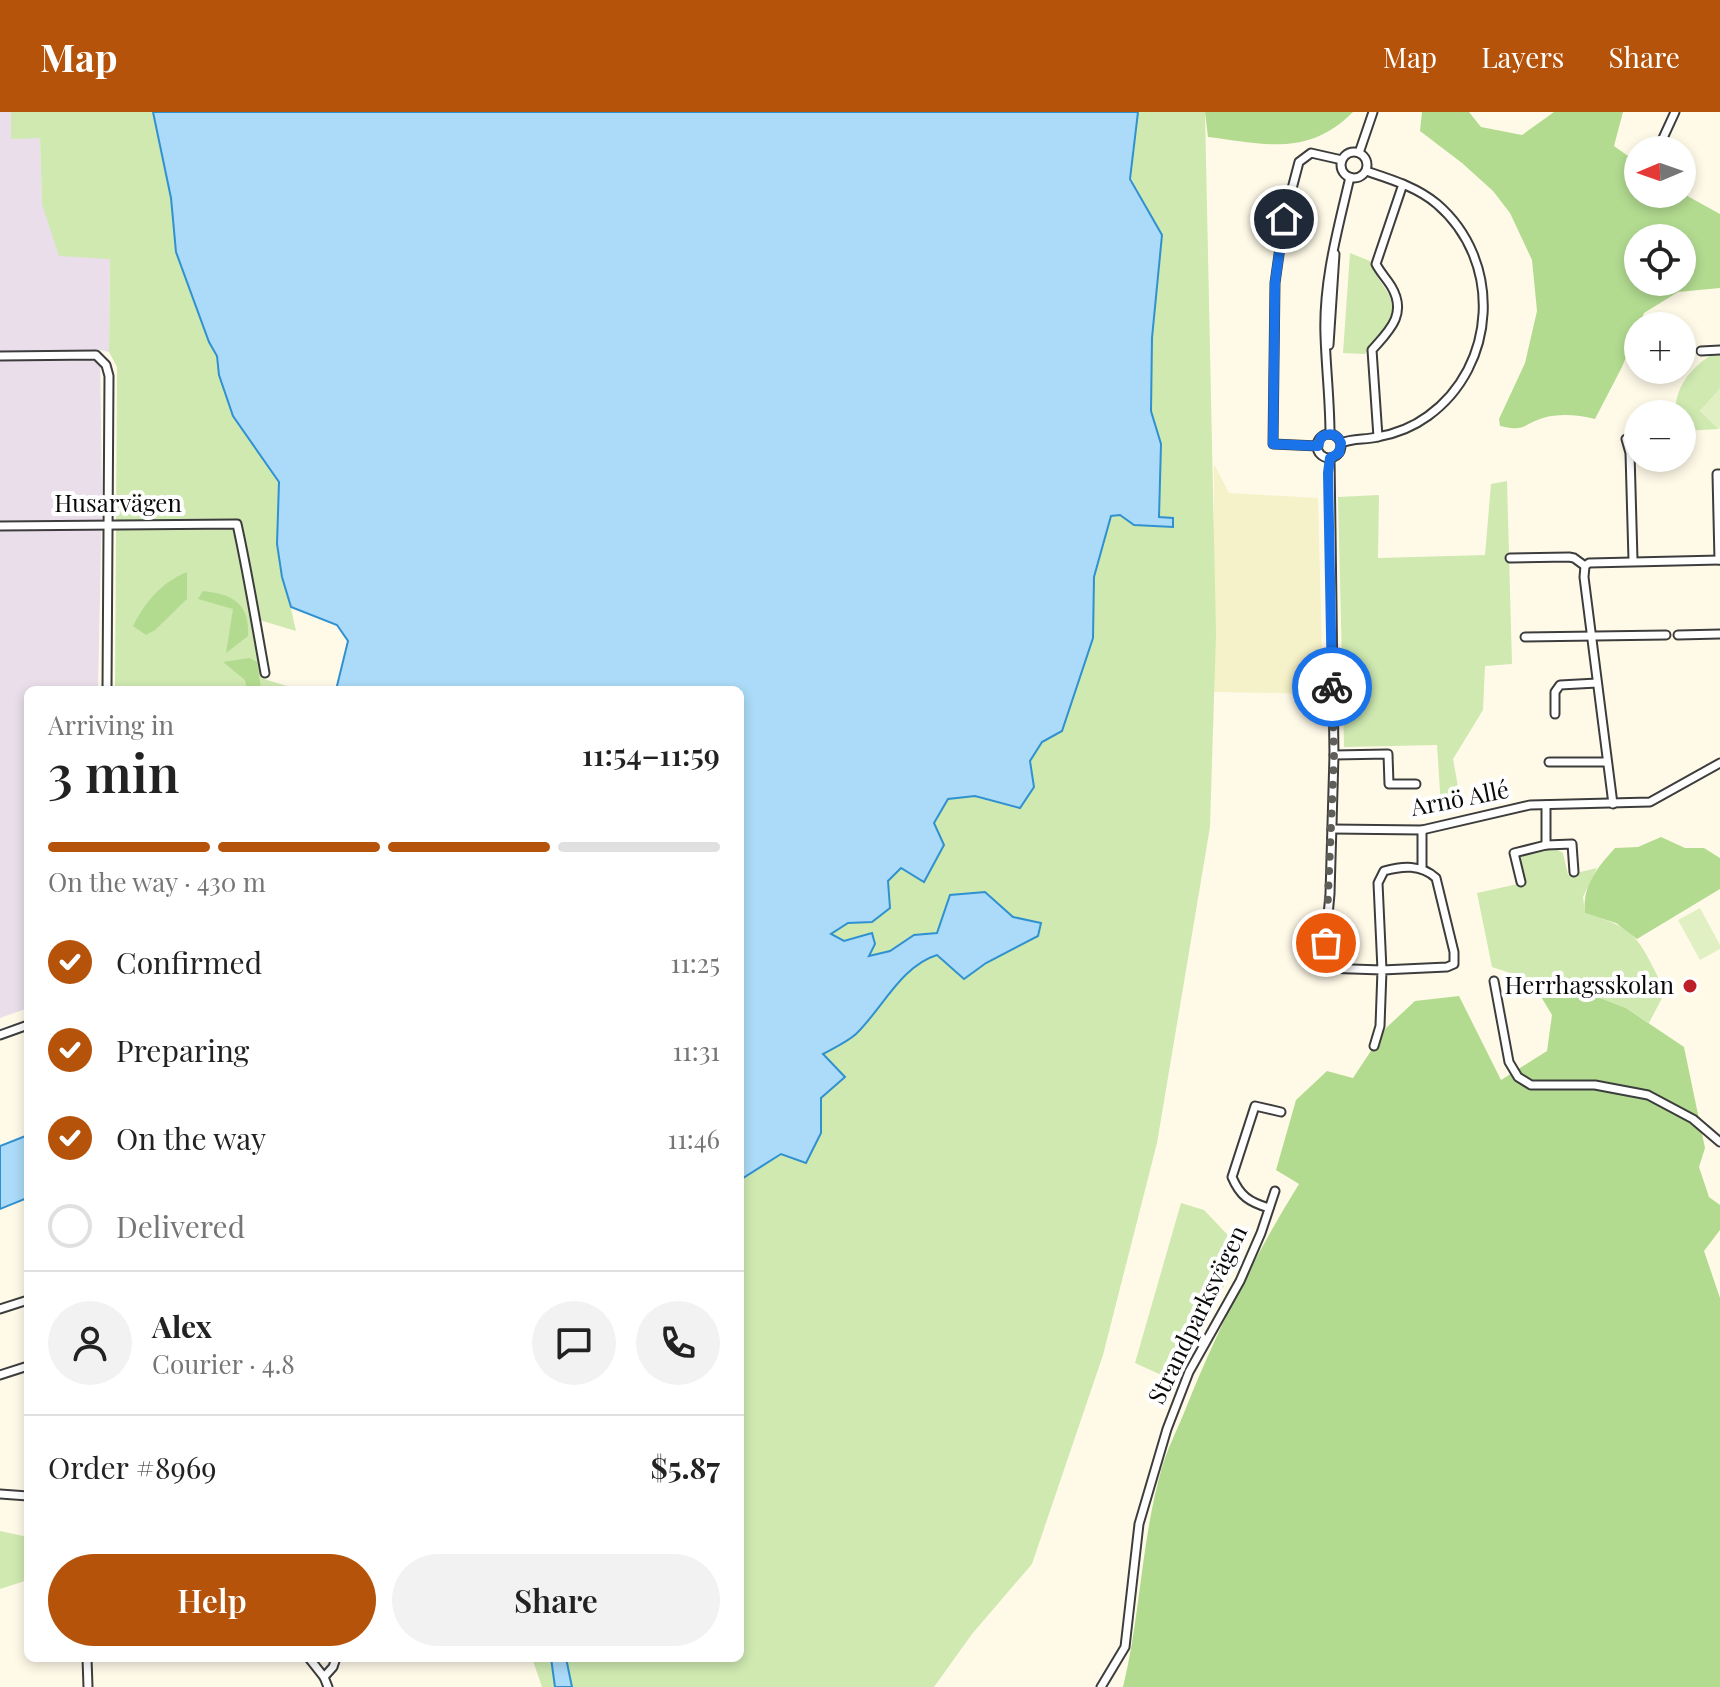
<!DOCTYPE html>
<html lang="en">
<head>
<meta charset="utf-8">
<style>
  body { margin:0; font-family:"Playfair Display",serif; background:#f2f2f2; color:#222; height:100vh; display:flex; flex-direction:column; font-size:30px; white-space:nowrap }
  * { box-sizing:border-box; margin:0 }
  p { font-size:26px; color:#767676 }
  .icon { flex:none; width:44px; height:44px; fill:none; stroke:currentColor; stroke-width:2; stroke-linecap:round; stroke-linejoin:round }
  .map { position:relative; flex:1; overflow:hidden }
  .sheet { position:absolute; left:24px; top:574px; width:720px; height:976px; display:flex; flex-direction:column; background:#fff; border-radius:12px; box-shadow:0 4px 12px #0003 }
  .sheet>* { flex:none }
  .needle { width:52px; rotate:268deg }
  .controls { position:absolute; left:1624px; top:24px; display:grid; gap:16px }
  .controls a { display:grid; place-items:center; width:72px; height:72px; border-radius:50%; background:#fff; box-shadow:0 4px 12px #0003; font-size:40px }
  .pin { position:absolute; display:grid; place-items:center; width:68px; height:68px; color:#fff; margin:-34px; border:4px solid #fff; border-radius:50%; box-shadow:0 2px 8px #0007 }
  .courier { position:absolute; display:grid; place-items:center; width:80px; height:80px; margin:-40px; border:6px solid #1a73e8; border-radius:50%; background:#fff; color:#222; box-shadow:0 2px 10px #0007 }
  .summary em { font-style:normal; font-weight:600 }
  .summary div { display:flex; flex-direction:column-reverse }
  .summary { display:flex; align-items:center; justify-content:space-between; height:136px; padding:0 24px }
  h1 { font-size:52px; font-weight:600; line-height:60px }
  .bar { display:grid; grid-template-columns:repeat(4,1fr); gap:12px 8px; align-content:center; height:96px; padding:0 24px }
  .bar i { height:10px; border-radius:6px; background:#e0e0e0 }
  .bar .current { background:#b45309 }
  .bar p { grid-column:span 4 }
  .line { display:flex; align-items:center; gap:20px; padding:0 24px; border-top:2px solid #e0e0e0 }
  .line div { flex:1 }
  .round { display:grid; place-items:center; flex:none; width:84px; height:84px; border-radius:42px; background:#f2f2f2 }
  ol { padding:0 24px; list-style:none }
  li { display:flex; align-items:center; gap:24px; height:88px }
  li p { margin-inline-start:auto }
  li .icon { padding:8px; border-radius:50%; background:#b45309; color:#fff; stroke-width:4 }
  li:last-child { color:#767676 }
  li i { width:44px; height:44px; border:4px solid #e0e0e0; border-radius:50% }
  .primary-button { display:flex; gap:16px; margin-top:auto; padding:16px 24px }
  .primary-button a { flex:1; height:92px; border-radius:48px; background:#b45309; color:#fff; font-size:32px; font-weight:600; line-height:92px; text-align:center }
  .primary-button a+a { background:#f2f2f2; color:#222 }
  header { display:flex; align-items:center; gap:48px; box-sizing:border-box; height:112px; padding:0 40px; background:#b45309; color:#fff }
  header strong { font-size:38px }
  nav { display:flex; gap:44px; margin-inline-start:auto; font-size:28px }
  .map>svg:first-child { display:block }
</style>
</head>
<body>
<header>
<strong>Map</strong>
<nav><a>Map</a><a>Layers</a><a>Share</a></nav>
</header>
<div class="map">
<svg width="1720" height="1575" viewBox="0 0 1720 1575">
  <rect width="100%" height="100%" fill="#fffae8"/>
  <path fill="#e9deea" d="M0 0H11V27L40 25 42 92 110 146 109 240 100 238 102 387 98 578H28V896L0 906Z"/>
  <path fill="#f5f1c8" d="M1214 352 1229 381 1318 386 1323 582 1214 580Z"/>
  <g fill="#cfe9b1">
    <path d="M11 0H153L171 86 176 140 209 230 217 244 219 263 285 367 290 492 296 519 256 507 264 567 287 574 286 578H115L117 255 109 240 110 147 59 144 42 92 40 26 11 27Z"/>
    <path d="M1138 0H1205L1216 522 1210 715 1157 1031 1103 1243 1032 1452 972 1522 934 1575H572L566 1546H740V1068L781 1042 806 1051 821 1021 823 943C833 936 846 930 855 922 883 897 900 855 937 843L964 867 986 851 1038 824 1040 811 1013 805 985 780 937 821 914 823 890 839 868 844 830 822 848 811 872 810 888 769 902 755 925 770 933 711 948 687 1034 675 1030 649 1042 630 1062 619 1093 526 1094 465 1111 404 1120 403 1134 413 1172 414 1159 406 1161 332 1151 299 1152 226 1162 123 1130 64Z"/>
    <path d="M1350 141 1370 149C1376 171 1401 185 1390 210 1385 222 1372 230 1365 242L1343 241Z"/>
    <path d="M1713 242H1720V277L1700 299 1720 317 1682 319V302H1676C1673 277 1692 254 1713 242Z"/>
    <path d="M1507 369 1512 552 1485 554 1483 598 1453 647 1461 691 1441 694 1437 633 1344 635 1338 385 1379 383 1378 446 1485 443 1491 372Z"/>
    <path d="M1554 736 1563 741 1568 763 1597 756 1583 785 1585 801C1638 817 1637 825 1662 872L1657 876 1662 886 1649 911 1626 896 1577 877 1531 868 1492 855 1477 781 1522 771 1517 749 1523 741Z"/>
    <path d="M1181 1091 1204 1098 1242 1138 1177 1270 1135 1251Z"/>
    <path d="M0 1419 28 1425V1468L0 1477Z"/>
    <path d="M532 1546H551L555 1575H542Z"/>
  </g>
  <g fill="#b2db90" fill-rule="evenodd">
    <path d="M1205 0H1353C1308 45 1265 32 1208 25Z"/>
    <path d="M1422 0H1469L1481 15 1522 23 1554 0H1623L1614 34 1638 51V82L1682 81 1720 102V176L1678 180 1644 201 1622 255 1595 307C1578 303 1560 301 1543 306 1521 313 1526 320 1500 314L1499 307 1525 251 1537 199 1532 148 1510 101 1493 79 1462 51 1420 19ZM1682 126V170H1638V126Z"/>
    <path d="M187 460V487L155 518 146 523 133 514C145 490 162 470 187 460Z"/>
    <path d="M203 479C232 482 250 491 248 524L226 541 233 497 198 487Z"/>
    <path d="M250 546 257 550 261 577H247L245 568 223 550Z"/>
    <path d="M1661 725 1685 736H1704L1720 746V777L1637 827 1616 811 1585 801C1582 774 1597 756 1615 736L1638 735Z"/>
    <path d="M1531 868 1577 877 1626 896 1684 935 1705 1036 1699 1055 1709 1085 1720 1093V1118L1704 1139 1720 1186V1575H1123C1141 1502 1141 1425 1163 1352 1169 1333 1179 1314 1186 1296 1217 1218 1255 1143 1299 1072L1276 1058 1296 988 1327 959 1353 966 1386 916 1415 889 1459 884 1501 968 1547 939 1552 903Z"/>
  </g>
  <g fill="#e1f0c3">
    <path d="M1720 277V315L1718 317 1700 299Z"/>
    <path d="M1700 796 1720 833V837L1700 848 1678 808Z"/>
  </g>
  <g fill="#abdbf8" stroke="#3091d1" stroke-width="2">
    <path d="M153 0H1138L1130 67 1162 123 1152 226 1151 299 1161 332 1159 405 1173 406V415L1134 413 1120 403 1111 404 1094 465 1093 526 1062 619 1042 630 1030 649 1034 675 1020 696 975 684 948 687 934 711 944 733 924 770 901 756 888 769 890 796 872 810 848 811 831 822 844 829 872 821 875 832 869 844 890 839 914 823 937 821 950 783 985 780 1013 805 1041 811 1038 824 986 851 964 867 937 843C901 854 882 897 856 922 847 930 834 936 823 942L845 965 821 986V1021L806 1051 781 1042 740 1068V578H336L348 529 337 513 291 495 282 465 277 432 279 370 233 304 219 263 217 244 209 230 176 140 171 86Z"/>
    <path d="M28 1023V1088L27 1086 0 1097V1034Z"/>
    <path d="M551 1546H566L572 1575H555Z"/>
  </g>
  <g fill="none" stroke-linecap="round" stroke-linejoin="round">
    <defs>
      <g id="minor">
        <path d="M1658 37 1675 0"/>
        <circle cx="1354" cy="53" r="13"/>
        <path d="M1359 41 1373 0"/>
        <path d="M1329 233 1335 142"/>
        <path d="M1701 239 1720 238"/>
        <path d="M0 244 96 243 106 253 109 264 107 578"/>
        <path d="M1330 322C1330 289 1326 256 1325 223 1323 169 1338 117 1350 65"/>
        <circle cx="1329" cy="334" r="12"/>
        <path d="M1378 325 1372 238C1389 219 1408 202 1391 174 1386 166 1380 160 1376 152L1403 72"/>
        <path d="M1626 327 1630 341 1633 448"/>
        <path d="M1341 331C1353 326 1365 328 1377 325 1395 322 1413 315 1428 304 1497 254 1503 149 1437 92 1417 75 1390 67 1366 59"/>
        <path d="M1318 334 1273 332 1275 171 1284 107 1299 50 1311 41 1342 48"/>
        <path d="M1330 346 1334 643 1330 782 1323 856 1382 858 1378 771 1384 759C1402 754 1421 752 1436 766L1454 840V852L1447 855 1382 858 1380 914 1374 934"/>
        <path d="M0 414 237 412C248 462 256 511 265 561"/>
        <path d="M1510 446 1569 445 1574 446 1585 454"/>
        <path d="M1719 448 1717 362H1720"/>
        <path d="M1678 523 1720 522"/>
        <path d="M1525 525 1666 523"/>
        <path d="M1555 602V580L1560 573 1597 571"/>
        <path d="M1334 643 1388 642 1389 672H1416"/>
        <path d="M1549 650H1606"/>
        <path d="M1613 692 1584 465 1585 454 1589 451 1720 448"/>
        <path d="M1332 717 1422 718 1530 693 1650 690 1720 651"/>
        <path d="M1422 718V756"/>
        <path d="M1546 733V693"/>
        <path d="M1521 770 1514 741 1546 733 1572 732 1574 760"/>
        <path d="M1494 869 1509 950 1518 965 1531 973H1595L1648 983 1693 1007 1720 1030"/>
        <path d="M0 923 28 913"/>
        <path d="M1269 1096C1249 1090 1240 1084 1232 1065L1255 994 1281 1000"/>
        <path d="M0 1197 28 1188"/>
        <path d="M0 1263 28 1254"/>
        <path d="M0 1382 28 1384"/>
        <path d="M87 1546 88 1575"/>
        <path d="M309 1546 324 1565"/>
        <path d="M328 1575 324 1565 333 1555 336 1546"/>
        <path d="M1101 1575 1125 1535 1139 1412 1167 1317 1189 1260 1240 1169 1261 1121 1275 1079"/>
      </g>
    </defs>
    <use href="#minor" stroke="#3d3d3d" stroke-width="11"/>
    <use href="#minor" stroke="#fff" stroke-width="7"/>
  </g>
  <g fill="none" stroke-linecap="round" stroke-linejoin="round">
    <path stroke="#605e58" stroke-width="8" stroke-dasharray="0 14.4" d="M1326 831 1334 643 1332 575"/>
    <path stroke="#1a73e8" stroke-width="10" d="M1284 107 1275 171 1273 332 1318 334 1321 325C1330 320 1337 322 1341 331L1339 341 1330 346 1328 361 1332 575"/>
  </g>
  <circle fill="#bd2028" stroke="#fff" stroke-width="3" cx="1690" cy="874" r="8"/>
  <g text-anchor="middle" stroke-width="8" stroke-linejoin="round" paint-order="stroke">
    <g font-size="24" fill="#0a0a0a" stroke="#fff">
      <text x="118" y="400">Husarvägen</text>
      <text transform="translate(1460 687) rotate(-11)" y="8">Arnö Allé</text>
      <text transform="translate(1198 1203) rotate(-64)" y="8">Strandparksvägen</text>
    </g>
    <g font-size="24" fill="#0a0a0a" stroke="#fff" text-anchor="end">
      <text x="1674" y="882">Herrhagsskolan</text>
    </g>
  </g>
</svg>
<div class="controls">
<a><svg class="needle" viewBox="-14 -14 28 28"><path d="M0-13l5 13h-10z" fill="#e53935"/><path d="M0 13l5-13h-10z" fill="#767676"/></svg></a>
<a><svg class="icon" aria-label="locate" viewBox="0 0 24 24"><circle cx="12" cy="12" r="6"/><path d="M12 2v4M12 18v4M2 12h4M18 12h4"/></svg></a>
<a>+</a>
<a>−</a>
</div>
<div class="pin" style="left:1326px;top:831px;background:#ea580c"><svg class="icon" aria-label="bag" viewBox="0 0 24 24"><path d="M5 8h14l-1 12H6zM9 8a3 3 0 0 1 6 0"/></svg></div>
<div class="pin" style="left:1284px;top:107px;background:#1f2937"><svg class="icon" aria-label="home" viewBox="0 0 24 24"><path d="M3 11l9-7 9 7M6 9v11h12V9"/></svg></div>
<div class="courier" style="left:1332px;top:575px"><svg class="icon" aria-label="bike" viewBox="0 0 24 24"><circle cx="6" cy="16" r="4"/><circle cx="18" cy="16" r="4"/><path d="M6 16l4-8h5l3 8M10 8l3 8H6M13 5h3"/></svg></div>
<section class="sheet">
<div class="summary"><div><h1>3 min</h1><p>Arriving in</p></div><em>11:54–11:59</em></div>
<div class="bar"><i class="current"></i><i class="current"></i><i class="current"></i><i></i><p>On the way · 430 m</p></div>
<ol>
<li><svg class="icon" aria-label="check" viewBox="0 0 24 24"><path d="M5 12l5 5 9-10"/></svg>Confirmed<p>11:25</p></li>
<li><svg class="icon" aria-label="check" viewBox="0 0 24 24"><path d="M5 12l5 5 9-10"/></svg>Preparing<p>11:31</p></li>
<li><svg class="icon" aria-label="check" viewBox="0 0 24 24"><path d="M5 12l5 5 9-10"/></svg>On the way<p>11:46</p></li>
<li><i></i>Delivered</li>
</ol>
<div class="line" style="height:144px"><a class="round"><svg class="icon" aria-label="person" viewBox="0 0 24 24"><circle cx="12" cy="8" r="4"/><path d="M4 21q1-7 8-7t8 7"/></svg></a><div><b>Alex</b><p>Courier · 4.8</p></div><a class="round"><svg class="icon" aria-label="chat" viewBox="0 0 24 24"><path d="M4 5h16v11H9l-5 4z"/></svg></a><a class="round"><svg class="icon" aria-label="phone" viewBox="0 0 24 24"><path d="M5 4h4l2 5-3 2q2 4 5 5l2-3 5 2v4C11 20 4 13 5 4z"/></svg></a></div>
<div class="line" style="height:104px"><div>Order #8969</div><b>$5.87</b></div>
<div class="primary-button"><a>Help</a><a>Share</a></div>
</section>
</div>
</body>
</html>
